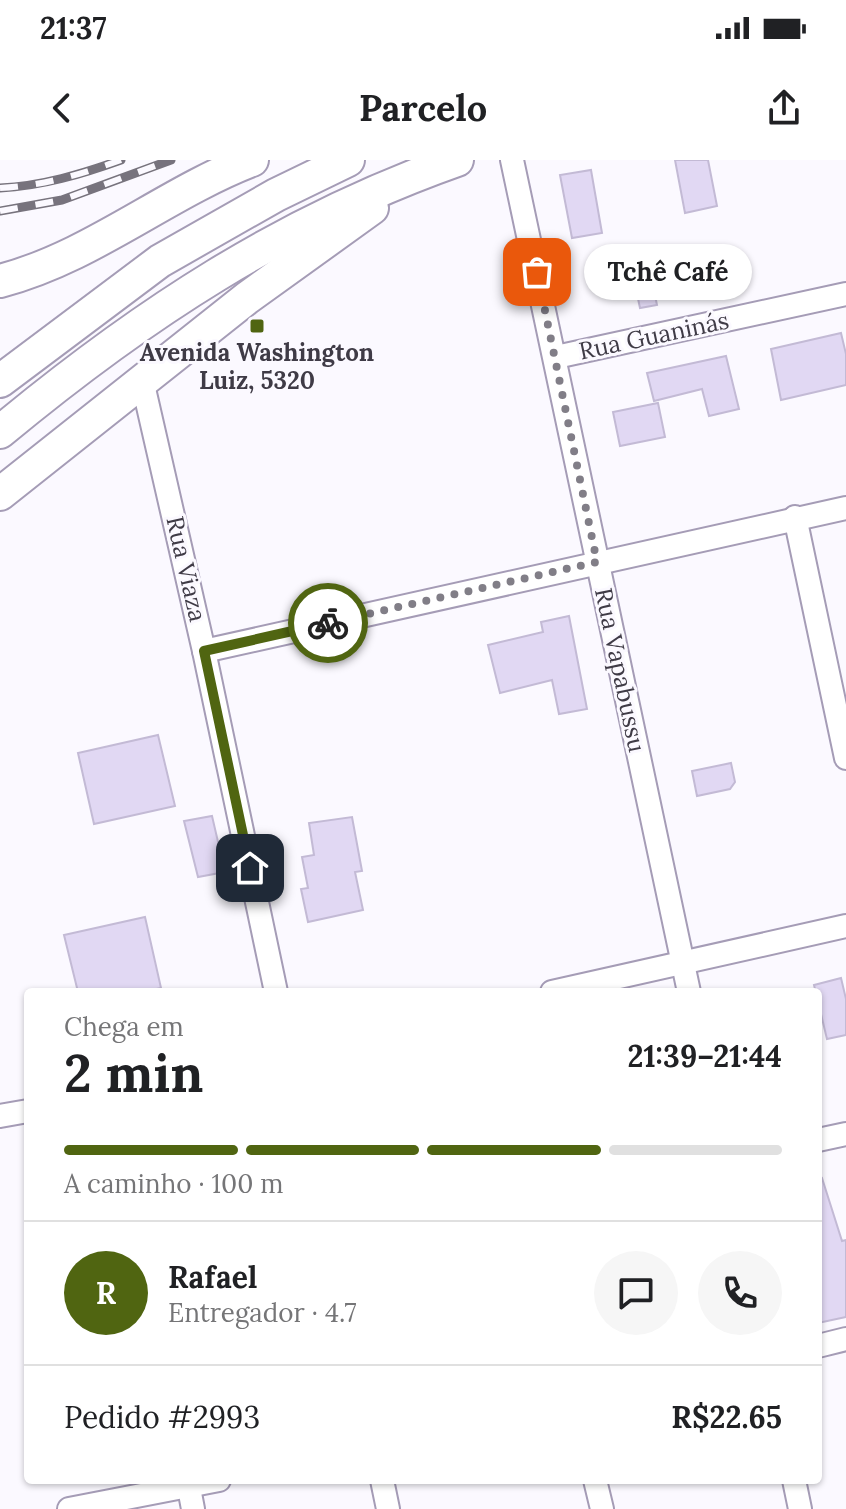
<!DOCTYPE html>
<html lang="pt">
<head>
<meta charset="utf-8">
<style>
  body { margin:0; font-family:Lora,serif; background:#f6f6f6; color:#202124; height:100vh; display:flex; flex-direction:column; font-size:30px; white-space:nowrap }
  * { box-sizing:border-box; margin:0 }
  p { font-size:26px; color:#757577 }
  .icon { flex:none; width:44px; height:44px; fill:none; stroke:currentColor; stroke-width:2; stroke-linecap:round; stroke-linejoin:round }
  .map { position:relative; flex:1; overflow:hidden }
  .drawer { position:absolute; left:24px; top:828px; width:798px; height:496px; display:flex; flex-direction:column; background:#fff; border-radius:8px; box-shadow:0 2px 6px #0004 }
  .drawer>* { flex:none }
  .pin { position:absolute; display:grid; place-items:center; width:68px; height:68px; color:#fff; margin:-34px; border-radius:16px; box-shadow:0 4px 12px #0006 }
  .courier { position:absolute; display:grid; place-items:center; width:80px; height:80px; margin:-40px; border:6px solid #506511; border-radius:50%; background:#fff; color:#222; box-shadow:0 2px 10px #0007 }
  .bubble { position:absolute; height:56px; border-radius:28px; background:#fff; box-shadow:0 2px 6px #0004; font-size:26px; font-weight:800; line-height:56px; text-align:center }
  .headline em { font-style:normal; font-weight:800 }
  .headline div { display:flex; flex-direction:column-reverse }
  .headline { display:flex; align-items:center; justify-content:space-between; height:136px; padding:0 40px }
  h1 { font-size:52px; font-weight:800; line-height:60px }
  .bar { display:grid; grid-template-columns:repeat(4,1fr); gap:12px 8px; align-content:center; height:96px; padding:0 40px }
  .bar i { height:10px; border-radius:6px; background:#e0e0e0 }
  .bar .active { background:#506511 }
  .bar p { grid-column:span 4 }
  .line { display:flex; align-items:center; gap:20px; padding:0 40px; border-top:2px solid #e0e0e0 }
  .line div { flex:1 }
  .round { display:grid; place-items:center; flex:none; width:84px; height:84px; border-radius:42px; background:#f6f6f6 }
  .status { display:flex; justify-content:space-between; align-items:center; height:56px; padding:0 40px; background:#fff; direction:ltr }
  .status svg { height:22px; fill:currentColor }
  header { display:flex; justify-content:space-between; align-items:center; height:104px; padding:0 40px; background:#fff; font-size:36px; font-weight:800 }
  .map>svg:first-child { display:block }
</style>
</head>
<body>
<div class="status"><b>21:37</b><svg viewBox="0 0 49 12"><path d="M0 12V9h3v3zM5 12V6h3v6zM10 12V3h3v9zM15 12V0h3v12zM26 1h20v11H26zM47 4h2v5h-2z"/></svg></div>
<header><svg class="icon" aria-label="back" viewBox="0 0 24 24"><path d="M15 5l-7 7 7 7"/></svg>Parcelo<svg class="icon" aria-label="share" viewBox="0 0 24 24"><path d="M12 15V3M7 8l5-5 5 5M5 13v7h14v-7"/></svg></header>
<div class="map">
<svg width="846" height="1349" viewBox="0 0 846 1349">
  <rect width="100%" height="100%" fill="#fbf9ff"/>
  <g fill="#e1d8f3" stroke="#c3bad5" stroke-width="2">
    <path d="M675 0H708L717 46 685 53Z"/>
    <path d="M591 10 602 73 572 78 560 15Z"/>
    <path d="M646 92 657 145 640 148 629 96Z"/>
    <path d="M841 173 846 194V225L781 240 771 189Z"/>
    <path d="M726 196 739 249 709 256 702 229 654 241 647 213Z"/>
    <path d="M658 243 665 277 620 286 613 252Z"/>
    <path d="M569 456 587 549 559 554 552 520 500 533 488 485 543 472 541 462Z"/>
    <path d="M158 575 175 646 94 664 78 593Z"/>
    <path d="M731 603 735 622 730 629 697 636 692 611Z"/>
    <path d="M212 656 225 712 198 717 184 661Z"/>
    <path d="M352 657 362 711 355 712 363 750 308 762 301 729 308 728 302 697 314 695 309 663Z"/>
    <path d="M145 757 161 828 143 832H78L64 775Z"/>
    <path d="M841 818 846 839V875L827 879 814 825Z"/>
    <path d="M822 1018 842 1081 846 1080V1157L818 1163V1019Z"/>
  </g>
  <g fill="none" stroke-linecap="round" stroke-linejoin="round">
    <defs>
      <g id="minor">
        <path d="M512 0 689 832"/>
        <path d="M556 197 846 134"/>
        <path d="M142 220 204 491 276 832"/>
        <path d="M795 357 846 598"/>
        <path d="M204 491 846 348"/>
        <path d="M552 832 846 766"/>
        <path d="M0 956 28 951"/>
        <path d="M818 980 846 974"/>
        <path d="M818 1186 846 1179"/>
        <path d="M382 1320 388 1349"/>
        <path d="M595 1320 602 1349"/>
        <path d="M794 1320 800 1349"/>
        <path d="M189 1328 193 1349"/>
        <path d="M69 1349 219 1320"/>
      </g>
      <g id="highway">
        <path d="M0 121C92 97 164 34 252 0"/>
        <path d="M0 221 160 101 276 35 348 0"/>
        <path d="M0 272C141 155 284 61 457 0"/>
        <path d="M0 334 247 138 372 48"/>
      </g>
    </defs>
    <use href="#minor" stroke="#a59cb6" stroke-width="26"/>
    <use href="#highway" stroke="#a59cb6" stroke-width="36"/>
    <use href="#minor" stroke="#fff" stroke-width="22"/>
    <use href="#highway" stroke="#fff" stroke-width="32"/>
    <defs>
      <g id="rail">
        <path d="M0 28C42 26 82 14 121 0"/>
        <path d="M0 51 62 40 171 0"/>
      </g>
    </defs>
    <use href="#rail" stroke="#77737d" stroke-width="9"/>
    <use href="#rail" stroke="#fbf9ff" stroke-width="6" stroke-dasharray="18" stroke-linecap="butt"/>
  </g>
  <g fill="none" stroke-linecap="round" stroke-linejoin="round">
    <path stroke="#817e87" stroke-width="8" stroke-dasharray="0 14.4" d="M328 463 597 402 537 112"/>
    <path stroke="#506511" stroke-width="10" d="M250 708 204 491 328 463"/>
  </g>
  <rect fill="#506511" stroke="#fbf9ff" stroke-width="3" x="249" y="158" width="16" height="16" rx="4"/>
  <g text-anchor="middle" stroke-width="6" stroke-linejoin="round" paint-order="stroke">
    <g font-size="24" fill="#3f3b46" stroke="#fbf9ff">
      <text transform="translate(654 176) rotate(-12)" y="8">Rua Guaninás</text>
      <text transform="translate(186 409) rotate(77)" y="8">Rua Viaza</text>
      <text transform="translate(620 510) rotate(78)" y="8">Rua Vapabussu</text>
    </g>
    <g font-size="24" font-weight="bold" fill="#3f3b46" stroke="#fbf9ff">
      <text x="257" y="201">Avenida Washington<tspan x="257" dy="28">Luiz, 5320</tspan></text>
    </g>
  </g>
</svg>
<div class="pin" style="left:537px;top:112px;background:#ea580c"><svg class="icon" aria-label="bag" viewBox="0 0 24 24"><path d="M5 8h14l-1 12H6zM9 8a3 3 0 0 1 6 0"/></svg></div>
<div class="pin" style="left:250px;top:708px;background:#1f2937"><svg class="icon" aria-label="home" viewBox="0 0 24 24"><path d="M3 11l9-7 9 7M6 9v11h12V9"/></svg></div>
<div class="courier" style="left:328px;top:463px"><svg class="icon" aria-label="bike" viewBox="0 0 24 24"><circle cx="6" cy="16" r="4"/><circle cx="18" cy="16" r="4"/><path d="M6 16l4-8h5l3 8M10 8l3 8H6M13 5h3"/></svg></div>
<div class="bubble" style="left:584px;top:84px;width:168px">Tchê Café</div>
<section class="drawer">
<div class="headline"><div><h1>2 min</h1><p>Chega em</p></div><em>21:39–21:44</em></div>
<div class="bar"><i class="active"></i><i class="active"></i><i class="active"></i><i></i><p>A caminho · 100 m</p></div>
<div class="line" style="height:144px"><b class="round" style="background:#506511;color:#fff">R</b><div><b>Rafael</b><p>Entregador · 4.7</p></div><a class="round"><svg class="icon" aria-label="chat" viewBox="0 0 24 24"><path d="M4 5h16v11H9l-5 4z"/></svg></a><a class="round"><svg class="icon" aria-label="phone" viewBox="0 0 24 24"><path d="M5 4h4l2 5-3 2q2 4 5 5l2-3 5 2v4C11 20 4 13 5 4z"/></svg></a></div>
<div class="line" style="height:104px"><div>Pedido #2993</div><b>R$22.65</b></div>
</section>
</div>
</body>
</html>
